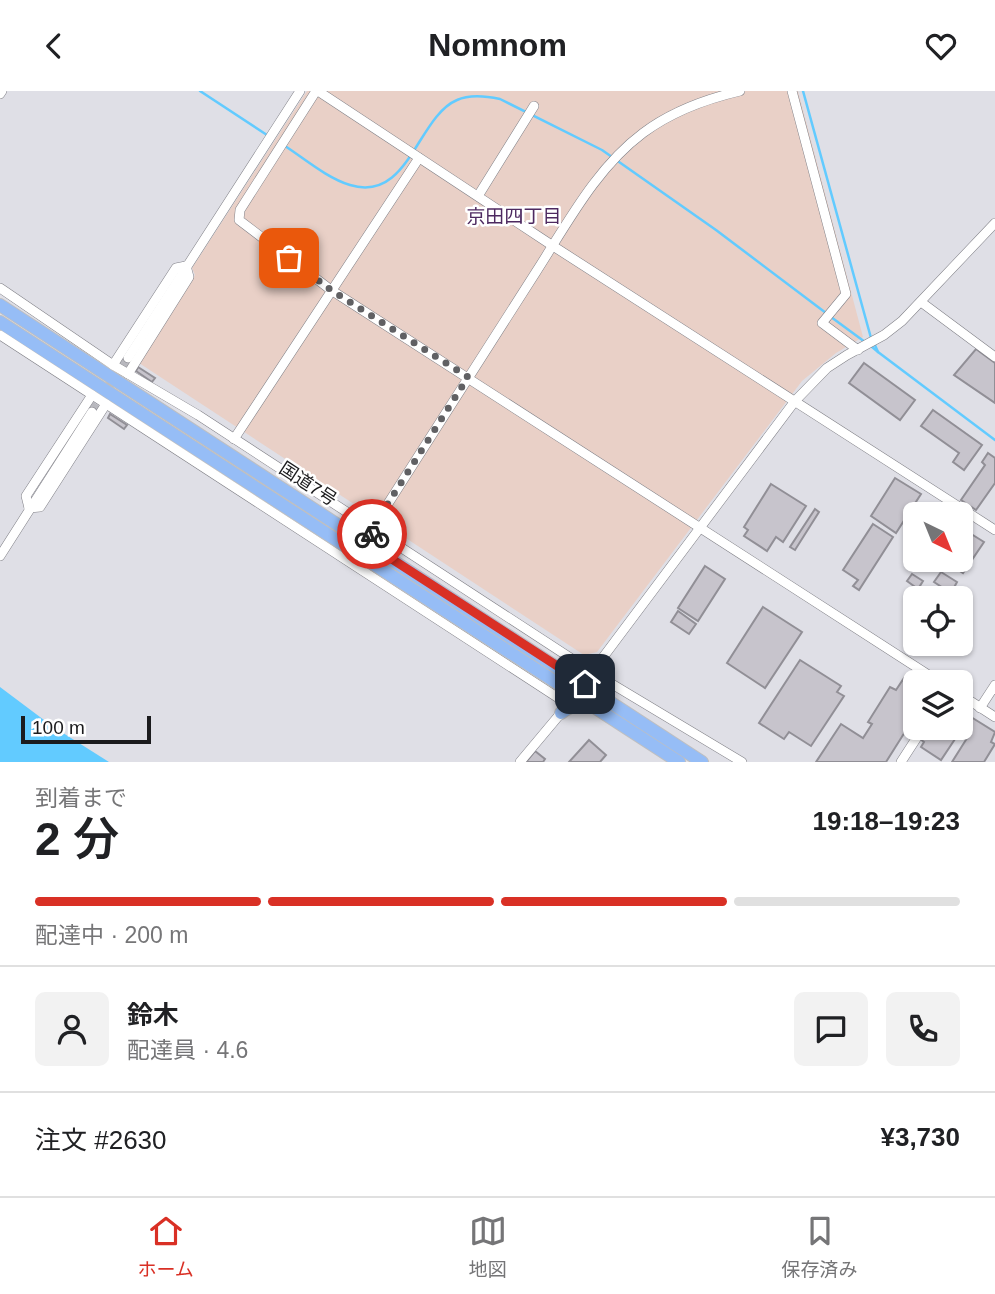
<!DOCTYPE html>
<html lang="ja">
<head>
<meta charset="utf-8">
<style>
  body { margin:0; font-family:Arial,"Noto Sans JP",sans-serif; background:#f2f2f2; color:#202124; height:100vh; display:flex; flex-direction:column; font-size:26px; white-space:nowrap }
  * { box-sizing:border-box; margin:0 }
  p { font-size:23px; color:#757577 }
  .icon { flex:none; width:38px; height:38px; fill:none; stroke:currentColor; stroke-width:2; stroke-linecap:round; stroke-linejoin:round }
  .map { position:relative; height:671px; overflow:hidden }
  .details { display:flex; flex-direction:column; background:#fff; flex:1 }
  .details>* { flex:none }
  .needle { width:46px; rotate:137deg }
  .fabs { position:absolute; left:903px; top:411px; display:grid; gap:14px }
  .fabs a { display:grid; place-items:center; width:70px; height:70px; border-radius:10px; background:#fff; box-shadow:0 2px 5px #0004; font-size:35px }
  .scale { position:absolute; left:21px; bottom:18px; width:130px; box-sizing:border-box; padding-left:7px; border:4px solid #1b1b1d; border-top:0; font-size:19px; line-height:24px; white-space:nowrap; color:#1b1b1d; -webkit-text-stroke:5px #fff; paint-order:stroke }
  .pin { position:absolute; display:grid; place-items:center; width:60px; height:60px; color:#fff; margin:-30px; border-radius:14px; box-shadow:0 4px 10px #0006 }
  .courier { position:absolute; display:grid; place-items:center; width:70px; height:70px; margin:-35px; border:5px solid #d93025; border-radius:50%; background:#fff; color:#222; box-shadow:0 2px 9px #0007 }
  .summary em { font-style:normal; font-weight:600 }
  .summary div { display:flex; flex-direction:column-reverse }
  .summary { display:flex; align-items:center; justify-content:space-between; height:119px; padding:0 35px }
  h1 { font-size:46px; font-weight:600; line-height:52px }
  .bar { display:grid; grid-template-columns:repeat(4,1fr); gap:10px 7px; align-content:center; height:84px; padding:0 35px }
  .bar i { height:9px; border-radius:5px; background:#e0e0e0 }
  .bar .current { background:#d93025 }
  .bar p { grid-column:span 4 }
  .line { display:flex; align-items:center; gap:18px; padding:0 35px; border-top:2px solid #e0e0e0 }
  .line div { flex:1 }
  .round { display:grid; place-items:center; flex:none; width:74px; height:74px; border-radius:10px; background:#f2f2f2 }
  header { display:flex; justify-content:space-between; align-items:center; height:91px; padding:0 35px; background:#fff; font-size:32px; font-weight:600 }
  .tabs { display:flex; justify-content:space-around; align-items:center; height:98px; border-top:2px solid #e0e0e0; background:#fff; font-size:19px; color:#757577 }
  .tabs a { display:grid; justify-items:center; gap:4px }
  .tabs .current { color:#d93025 }
  .map>svg:first-child { display:block }
</style>
</head>
<body>
<header><svg class="icon" aria-label="back" viewBox="0 0 24 24"><path d="M15 5l-7 7 7 7"/></svg>Nomnom<svg class="icon" aria-label="heart" viewBox="0 0 24 24"><path d="M12 20l-8-8c-3-5 5-10 8-4 3-6 11-1 8 4z"/></svg></header>
<div class="map">
<svg width="995" height="671" viewBox="0 0 995 671">
  <rect width="100%" height="100%" fill="#dfdfe6"/>
  <path fill="#e9d0c7" d="M307 0H798L863 246 836 262 802 290 597 561 584 564 139 272 195 184 192 177Z"/>
  <path fill="#62cbff" d="M0 596 52 635 109 671H0Z"/>
  <g fill="none" stroke-linecap="round" stroke-linejoin="round">
    <g stroke="#62cbff" stroke-width="2.5">
      <path d="M200 0 267 44"/>
      <path d="M803 0 871 247"/>
      <path d="M285 55C305 68 327 87 350 94 409 112 417 26 457 9 470 3 486 5 500 8L602 59 716 139 826 222"/>
      <path d="M831 226 865 251"/>
      <path d="M874 252 878 261 995 349"/>
      <path d="M871 255 878 261"/>
    </g>
  </g>
  <g fill="#c7c4cc" stroke="#918f96" stroke-width="2">
    <path d="M976 258 995 272V312L954 284Z"/>
    <path d="M864 272 915 309 900 329 849 292Z"/>
    <path d="M138 276 155 287 152 291 136 280Z"/>
    <path d="M933 319 982 354 964 379 953 371 959 362 921 335Z"/>
    <path d="M110 323 127 334 124 338 108 327Z"/>
    <path d="M988 362 995 367V392L976 419 961 409 985 374 982 371Z"/>
    <path d="M895 387 921 403 896 442 871 425Z"/>
    <path d="M771 393 806 415 783 451 776 446 767 460 744 445 748 439 744 436Z"/>
    <path d="M941 414 955 424H935Z"/>
    <path d="M815 418 819 421 795 459 790 456Z"/>
    <path d="M873 433 893 446 859 499 853 495 858 489 843 479Z"/>
    <path d="M968 441 984 451 963 482 948 472 950 469H961V452Z"/>
    <path d="M915 453V469H928L922 478 906 467Z"/>
    <path d="M705 475 725 488 698 530 678 517Z"/>
    <path d="M941 481 957 491 951 502 934 491Z"/>
    <path d="M912 483 923 490 918 498 907 490Z"/>
    <path d="M763 516 802 541 765 597 727 572Z"/>
    <path d="M678 520 696 533 689 543 671 531Z"/>
    <path d="M800 569 841 595 837 601 844 605 811 655 789 641 784 648 759 632Z"/>
    <path d="M906 584 918 592H915V625L886 671H816L841 633 863 647 872 633 868 631 890 596 896 599Z"/>
    <path d="M971 626 995 641 991 651 995 653 984 671H952L969 644 963 639Z"/>
    <path d="M927 637H938L955 648 941 669 921 656 924 651 920 648Z"/>
    <path d="M589 649 606 664 600 671H569Z"/>
    <path d="M535 660 545 668 543 671H526Z"/>
  </g>
  <g fill="none" stroke-linecap="round" stroke-linejoin="round">
    <path stroke="#b8b8be" stroke-width="9" stroke-dasharray="9 4.5" stroke-linecap="butt" d="M92 321 128 267"/>
    <defs>
      <g id="minor">
        <path d="M316 0 240 119 239 129 331 199 941 592"/>
        <path d="M318 0 553 155 995 439"/>
        <path d="M792 0 846 203 822 232 858 259"/>
        <path d="M0 3 2 0"/>
        <path d="M478 105 534 15"/>
        <path d="M0 197 113 274 198 324 359 429"/>
        <path d="M921 211 995 266"/>
        <path d="M0 244 563 610"/>
        <path d="M128 267 300 0"/>
        <path d="M113 274 176 177 186 175"/>
        <path d="M128 283 189 186 186 175"/>
        <path d="M234 348 419 67"/>
        <path d="M29 417 40 416 106 313"/>
        <path d="M29 417 26 405 92 304"/>
        <path d="M375 433C428 349 482 265 536 181 567 133 596 77 643 42 671 21 706 8 740 0"/>
        <path d="M388 448 592 581 742 671"/>
        <path d="M0 465 92 321"/>
        <path d="M592 581 795 310 827 277 847 264 884 244 902 230 995 132"/>
        <path d="M961 604 995 626"/>
        <path d="M980 617 995 594"/>
        <path d="M520 671 561 622"/>
        <path d="M901 671 923 637"/>
      </g>
      <g id="highway">
        <path d="M0 214 702 671"/>
        <path d="M0 231 679 671"/>
        <path d="M346 439 365 438 375 433"/>
        <path d="M561 622C572 614 578 613 591 615"/>
      </g>
    </defs>
    <use href="#minor" stroke="#808087" stroke-width="10"/>
    <use href="#highway" stroke="#bfbfc0" stroke-width="14"/>
    <use href="#minor" stroke="#fff" stroke-width="9"/>
    <use href="#highway" stroke="#96bdf6" stroke-width="12"/>
  </g>
  <g fill="none" stroke-linecap="round" stroke-linejoin="round">
    <path stroke="#606063" stroke-width="7" stroke-dasharray="0 12.6" d="M289 167 331 199 468 286 375 433 372 443"/>
    <path stroke="#d93025" stroke-width="9" d="M372 443 374 451 381 461 585 593"/>
  </g>
  <g text-anchor="middle" stroke-width="5" stroke-linejoin="round" paint-order="stroke">
    <g font-size="18" fill="#1b1b1d" stroke="#fff">
      <text transform="translate(308 393) rotate(33)" y="6">国道7号</text>
    </g>
    <g font-size="19" fill="#4d2960" stroke="#fff">
      <text x="514" y="132">京田四丁目</text>
    </g>
  </g>
</svg>
<div class="fabs">
<a><svg class="needle" viewBox="-14 -14 28 28"><path d="M0-13l5 13h-10z" fill="#e53935"/><path d="M0 13l5-13h-10z" fill="#757577"/></svg></a>
<a><svg class="icon" aria-label="locate" viewBox="0 0 24 24"><circle cx="12" cy="12" r="6"/><path d="M12 2v4M12 18v4M2 12h4M18 12h4"/></svg></a>
<a><svg class="icon" aria-label="layers" viewBox="0 0 24 24"><path d="M12 4l9 5-9 5-9-5zM3 14l9 5 9-5"/></svg></a>
</div>
<div class="scale">100 m</div>
<div class="pin" style="left:289px;top:167px;background:#ea580c"><svg class="icon" aria-label="bag" viewBox="0 0 24 24"><path d="M5 8h14l-1 12H6zM9 8a3 3 0 0 1 6 0"/></svg></div>
<div class="pin" style="left:585px;top:593px;background:#1f2937"><svg class="icon" aria-label="home" viewBox="0 0 24 24"><path d="M3 11l9-7 9 7M6 9v11h12V9"/></svg></div>
<div class="courier" style="left:372px;top:443px"><svg class="icon" aria-label="bike" viewBox="0 0 24 24"><circle cx="6" cy="16" r="4"/><circle cx="18" cy="16" r="4"/><path d="M6 16l4-8h5l3 8M10 8l3 8H6M13 5h3"/></svg></div>
</div>
<section class="details">
<div class="summary"><div><h1>2 分</h1><p>到着まで</p></div><em>19:18–19:23</em></div>
<div class="bar"><i class="current"></i><i class="current"></i><i class="current"></i><i></i><p>配達中 · 200 m</p></div>
<div class="line" style="height:126px"><a class="round"><svg class="icon" aria-label="person" viewBox="0 0 24 24"><circle cx="12" cy="8" r="4"/><path d="M4 21q1-7 8-7t8 7"/></svg></a><div><b>鈴木</b><p>配達員 · 4.6</p></div><a class="round"><svg class="icon" aria-label="chat" viewBox="0 0 24 24"><path d="M4 5h16v11H9l-5 4z"/></svg></a><a class="round"><svg class="icon" aria-label="phone" viewBox="0 0 24 24"><path d="M5 4h4l2 5-3 2q2 4 5 5l2-3 5 2v4C11 20 4 13 5 4z"/></svg></a></div>
<div class="line" style="height:91px"><div>注文 #2630</div><b>¥3,730</b></div>
</section>
<nav class="tabs">
<a class="current"><svg class="icon" aria-label="home" viewBox="0 0 24 24"><path d="M3 11l9-7 9 7M6 9v11h12V9"/></svg>ホーム</a>
<a><svg class="icon" aria-label="map" viewBox="0 0 24 24"><path d="M3 6l6-2 6 2 6-2v14l-6 2-6-2-6 2zM9 4v14M15 6v14"/></svg>地図</a>
<a><svg class="icon" aria-label="saved" viewBox="0 0 24 24"><path d="M7 4h10v16l-5-4-5 4z"/></svg>保存済み</a>
</nav>
</body>
</html>
